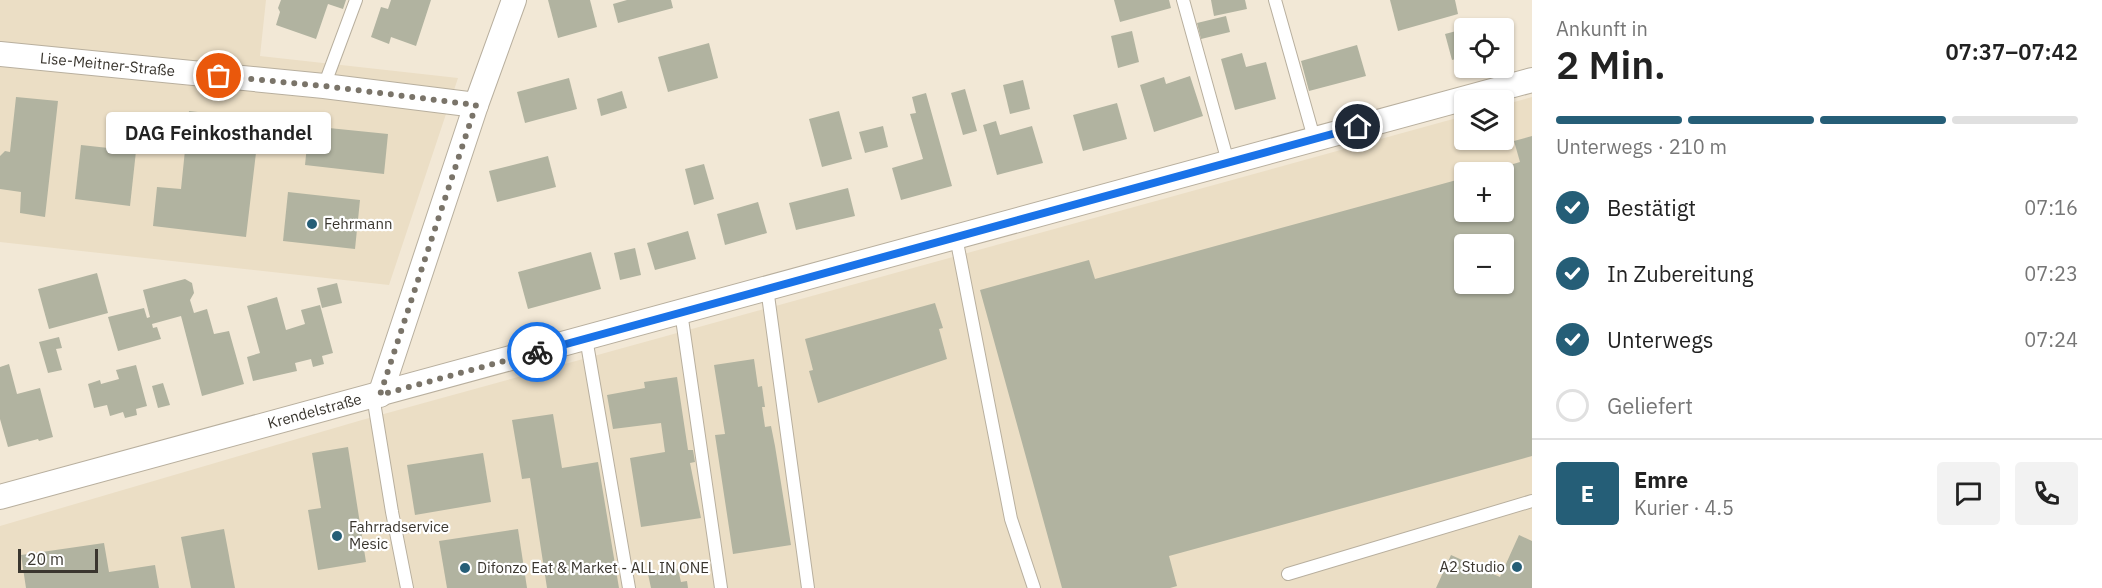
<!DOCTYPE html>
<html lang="de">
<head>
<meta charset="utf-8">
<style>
  body { margin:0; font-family:"IBM Plex Sans",sans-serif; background:#f2f2f2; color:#222; height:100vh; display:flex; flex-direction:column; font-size:22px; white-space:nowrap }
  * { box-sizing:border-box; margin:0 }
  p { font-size:20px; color:#767676 }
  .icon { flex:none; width:33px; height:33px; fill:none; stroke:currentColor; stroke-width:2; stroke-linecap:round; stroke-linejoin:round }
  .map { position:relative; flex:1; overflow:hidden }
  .details { display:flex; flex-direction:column; background:#fff; width:570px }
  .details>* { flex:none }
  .fabs { position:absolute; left:1454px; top:18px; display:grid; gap:12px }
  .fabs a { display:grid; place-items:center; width:60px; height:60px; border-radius:6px; background:#fff; box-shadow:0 2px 4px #0004; font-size:30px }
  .scale { position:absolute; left:18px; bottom:15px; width:80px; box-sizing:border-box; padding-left:6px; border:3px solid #3a362f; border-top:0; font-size:16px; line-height:21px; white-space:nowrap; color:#3a362f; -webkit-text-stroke:4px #fff; paint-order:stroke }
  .pin { position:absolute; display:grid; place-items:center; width:51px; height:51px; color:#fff; margin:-26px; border:3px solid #fff; border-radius:50%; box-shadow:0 2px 6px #0007 }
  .courier { position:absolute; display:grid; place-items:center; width:60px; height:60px; margin:-30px; border:4px solid #1a73e8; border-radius:50%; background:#fff; color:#222; box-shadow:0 2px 8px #0007 }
  .bubble { position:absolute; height:42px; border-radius:6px; background:#fff; box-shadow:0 2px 4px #0004; font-size:20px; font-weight:600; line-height:42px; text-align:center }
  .head em { font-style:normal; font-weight:600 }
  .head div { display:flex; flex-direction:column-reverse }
  .head { display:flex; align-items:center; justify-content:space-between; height:102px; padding:0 24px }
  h1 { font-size:39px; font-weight:600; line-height:45px }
  .bar { display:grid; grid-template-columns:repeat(4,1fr); gap:9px 6px; align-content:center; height:72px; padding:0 24px }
  .bar i { height:8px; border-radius:4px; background:#e0e0e0 }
  .bar .current { background:#255e77 }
  .bar p { grid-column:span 4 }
  .line { display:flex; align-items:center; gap:15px; padding:0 24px; border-top:2px solid #e0e0e0 }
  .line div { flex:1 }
  .round { display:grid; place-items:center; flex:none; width:63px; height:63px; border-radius:6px; background:#f2f2f2 }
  ol { padding:0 24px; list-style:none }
  li { display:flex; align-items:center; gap:18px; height:66px }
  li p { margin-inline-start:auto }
  li .icon { padding:6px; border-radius:50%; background:#255e77; color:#fff; stroke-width:4 }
  li:last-child { color:#767676 }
  li i { width:33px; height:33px; border:3px solid #e0e0e0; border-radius:50% }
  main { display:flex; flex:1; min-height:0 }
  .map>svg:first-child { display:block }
</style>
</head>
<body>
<main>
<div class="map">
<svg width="1532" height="588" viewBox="0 0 1532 588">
  <rect width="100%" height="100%" fill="#f2e8d6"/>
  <g fill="#ebdec5" fill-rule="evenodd">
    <path d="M0 0H266L260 56 458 78 389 285 0 242Z"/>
    <path d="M1532 97V588H0V526L362 420 1464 116V140H1503V105ZM1464 172H1503V212H1464ZM1464 244H1503V284H1464Z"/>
  </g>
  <g fill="#b1b3a0" fill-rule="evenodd">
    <path d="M281 0H346L343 9 328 4 316 39 276 25 280 12 278 8Z"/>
    <path d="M391 0H431L416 46 391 37 389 44 371 37 381 7 388 9Z"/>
    <path d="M548 0H590L597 27 558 38Z"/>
    <path d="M627 0H671L673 8 618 23 613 4Z"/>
    <path d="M1114 0H1169L1171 8 1120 22Z"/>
    <path d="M1211 0H1245L1247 9 1214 16Z"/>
    <path d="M1390 0H1455L1458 14 1398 31Z"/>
    <path d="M1226 16 1230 32 1201 39 1197 23Z"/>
    <path d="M1494 21 1497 28H1469Z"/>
    <path d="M1464 29V57L1452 60 1445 34Z"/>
    <path d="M1132 31 1139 62 1118 68 1111 36Z"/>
    <path d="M709 43 718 78 668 92 658 57Z"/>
    <path d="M1357 45 1366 76 1309 91 1301 61Z"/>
    <path d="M1242 53 1246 67 1266 62 1276 99 1235 110 1221 59Z"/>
    <path d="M1190 76 1203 116 1154 132 1140 85 1164 77 1166 84Z"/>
    <path d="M569 78 577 109 525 123 517 92Z"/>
    <path d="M1023 80 1030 109 1010 114 1003 85Z"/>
    <path d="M965 89 977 131 963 135 951 93Z"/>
    <path d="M622 91 627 108 601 116 597 99Z"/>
    <path d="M926 93 952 186 901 200 892 168 923 159 910 114 916 113 912 97Z"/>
    <path d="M16 97 58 101 45 217 20 213 21 192 0 189V156L5 151 10 152Z"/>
    <path d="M1117 103 1127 139 1083 151 1073 115Z"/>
    <path d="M189 111 260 119 246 237 153 226 157 187 181 189Z"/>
    <path d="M839 111 852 159 822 167 809 119Z"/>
    <path d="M996 121 1000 135 1032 126 1043 163 997 175 983 125Z"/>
    <path d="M309 126 388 134 384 174 305 165Z"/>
    <path d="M883 126 888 147 865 153 859 132Z"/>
    <path d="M1532 136V456L1169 556 1177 586 1170 588H1062L980 290 1089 260 1095 279 1464 178V212H1503V172H1486L1520 162 1514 141ZM1464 244H1503V284H1464Z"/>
    <path d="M81 145 136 151 130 206 75 199Z"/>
    <path d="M548 156 556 187 497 202 489 171Z"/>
    <path d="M704 164 714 199 694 205 685 169Z"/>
    <path d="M848 188 855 216 796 230 789 203Z"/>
    <path d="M288 192 360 200 355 249 283 241Z"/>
    <path d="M758 202 767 233 725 245 717 214Z"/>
    <path d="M688 231 696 259 655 270 647 243Z"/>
    <path d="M635 248 641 275 620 280 614 253Z"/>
    <path d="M591 252 601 289 528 309 518 272Z"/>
    <path d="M97 273 108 313 49 329 38 289Z"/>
    <path d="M185 279 192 283 194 293 190 300 194 313 207 309 214 334 229 331 244 384 202 396 181 316 152 324 153 328 157 327 161 339 118 351 108 317 144 308 147 318 150 317 143 290Z"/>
    <path d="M337 283 342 303 322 308 317 288Z"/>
    <path d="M277 297 286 330 305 324 301 310 320 305 333 353 322 356 324 364 313 367 311 359 295 363 297 371 253 381 247 357 260 353 247 306Z"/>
    <path d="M935 303 943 328 939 329 947 359 818 403 809 371 813 370 805 339Z"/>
    <path d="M59 337 62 348 56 349 62 370 48 373 39 342Z"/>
    <path d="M754 359 758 387 762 386 765 407H762L765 427 771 426 775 446 791 545 733 554 715 435 725 434 714 365Z"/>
    <path d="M9 364 17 394 40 388 53 437 39 441 38 439 8 447 0 419V367Z"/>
    <path d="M136 365 147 406 136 409 137 415 125 418 123 412 110 416 107 405 94 408 88 384 100 380 101 384 119 379 116 370Z"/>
    <path d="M677 377 688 450H693L695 462 690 463 701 518 641 527 630 458 665 452 661 423 613 429 607 395 645 388 644 382Z"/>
    <path d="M163 383 170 405 158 408 152 386Z"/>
    <path d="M553 414 562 468 598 462 619 588H547L530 478 522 479 512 420Z"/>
    <path d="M348 447 366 562 318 570 308 510 321 508 312 453Z"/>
    <path d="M483 453 491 502 415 515 407 465Z"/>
    <path d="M224 529 235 588H191L181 537Z"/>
    <path d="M518 529 527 588H447L439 541Z"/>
    <path d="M1519 535 1532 541V588H1436L1451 555 1500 577Z"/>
    <path d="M104 543 109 572 155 565 159 588H26L21 555Z"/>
    <path d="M678 569 681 582 687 581 688 588H651L648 574Z"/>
  </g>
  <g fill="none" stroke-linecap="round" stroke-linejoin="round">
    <defs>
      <g id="lane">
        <path d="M1183 0 1228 162"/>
        <path d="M1275 0 1314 138"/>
        <path d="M324 86 356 0"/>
        <path d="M956 237 1011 519 1034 588"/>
        <path d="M767 288 808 588"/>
        <path d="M681 312 721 588"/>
        <path d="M586 338 629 588"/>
        <path d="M373 396 392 512 407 588"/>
        <path d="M1288 574 1532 501"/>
      </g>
      <g id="street">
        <path id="s1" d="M0 54 324 86 476 105"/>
        <path d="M380 395 476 105 514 0"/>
        <path id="s2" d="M0 497 1532 80"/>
      </g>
    </defs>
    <use href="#lane" stroke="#b8af9e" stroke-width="14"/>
    <use href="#street" stroke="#b8af9e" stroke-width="26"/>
    <use href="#lane" stroke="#fff" stroke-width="12"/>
    <use href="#street" stroke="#fff" stroke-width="24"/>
  </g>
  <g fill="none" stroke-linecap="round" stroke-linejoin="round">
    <path stroke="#7a7469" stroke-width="6" stroke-dasharray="0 10.8" d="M219 76 324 86 476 105 380 395 537 352"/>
    <path stroke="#1a73e8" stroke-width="8" d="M537 352 1358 127"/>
  </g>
  <g fill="#255e77" stroke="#fff" stroke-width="2">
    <circle cx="312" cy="224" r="6"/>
    <circle cx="337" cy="536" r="6"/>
    <circle cx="1517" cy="567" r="6"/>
    <circle cx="465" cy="568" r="6"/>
  </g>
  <g text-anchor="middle" stroke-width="4.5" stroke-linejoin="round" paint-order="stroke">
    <g font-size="15" fill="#3a362f" stroke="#fff">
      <text dy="5" stroke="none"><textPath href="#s1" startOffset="108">Lise-Meitner-Straße</textPath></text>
      <text dy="5" stroke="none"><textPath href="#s2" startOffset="326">Krendelstraße</textPath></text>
    </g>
    <g font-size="15" fill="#3a362f" stroke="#fff" text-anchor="start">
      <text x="324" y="229">Fehrmann</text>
      <text x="349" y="532">Fahrradservice<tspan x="349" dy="17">Mesic</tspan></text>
      <text x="1505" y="572" text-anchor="end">A2 Studio</text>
      <text x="477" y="573">Difonzo Eat &amp; Market - ALL IN ONE</text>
    </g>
  </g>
</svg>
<div class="fabs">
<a><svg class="icon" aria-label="locate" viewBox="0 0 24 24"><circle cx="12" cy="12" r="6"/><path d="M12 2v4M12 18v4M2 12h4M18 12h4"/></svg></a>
<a><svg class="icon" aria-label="layers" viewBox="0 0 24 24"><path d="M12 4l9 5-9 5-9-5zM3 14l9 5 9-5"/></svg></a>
<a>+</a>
<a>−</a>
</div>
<div class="scale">20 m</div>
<div class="pin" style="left:219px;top:76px;background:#ea580c"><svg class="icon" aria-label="bag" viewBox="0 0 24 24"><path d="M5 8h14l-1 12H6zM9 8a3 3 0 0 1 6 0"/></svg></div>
<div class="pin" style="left:1358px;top:127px;background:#1f2937"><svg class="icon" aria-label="home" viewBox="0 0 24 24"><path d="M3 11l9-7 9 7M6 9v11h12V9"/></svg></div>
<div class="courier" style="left:537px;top:352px"><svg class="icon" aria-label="bike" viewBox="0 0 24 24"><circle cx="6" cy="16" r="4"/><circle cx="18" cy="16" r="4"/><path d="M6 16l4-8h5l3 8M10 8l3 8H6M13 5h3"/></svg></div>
<div class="bubble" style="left:106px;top:112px;width:225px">DAG Feinkosthandel</div>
</div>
<section class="details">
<div class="head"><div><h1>2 Min.</h1><p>Ankunft in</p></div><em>07:37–07:42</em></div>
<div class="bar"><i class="current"></i><i class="current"></i><i class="current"></i><i></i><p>Unterwegs · 210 m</p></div>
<ol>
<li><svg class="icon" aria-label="check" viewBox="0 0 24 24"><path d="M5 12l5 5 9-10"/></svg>Bestätigt<p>07:16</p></li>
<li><svg class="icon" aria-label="check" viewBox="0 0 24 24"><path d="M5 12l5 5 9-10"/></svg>In Zubereitung<p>07:23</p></li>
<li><svg class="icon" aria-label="check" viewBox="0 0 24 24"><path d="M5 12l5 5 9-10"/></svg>Unterwegs<p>07:24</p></li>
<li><i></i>Geliefert</li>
</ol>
<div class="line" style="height:108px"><b class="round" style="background:#255e77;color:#fff">E</b><div><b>Emre</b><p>Kurier · 4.5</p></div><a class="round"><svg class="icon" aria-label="chat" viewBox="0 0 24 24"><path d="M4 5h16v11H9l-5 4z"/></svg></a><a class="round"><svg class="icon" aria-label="phone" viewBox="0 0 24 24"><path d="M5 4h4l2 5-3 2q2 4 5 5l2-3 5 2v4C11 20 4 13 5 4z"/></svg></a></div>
</section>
</main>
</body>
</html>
